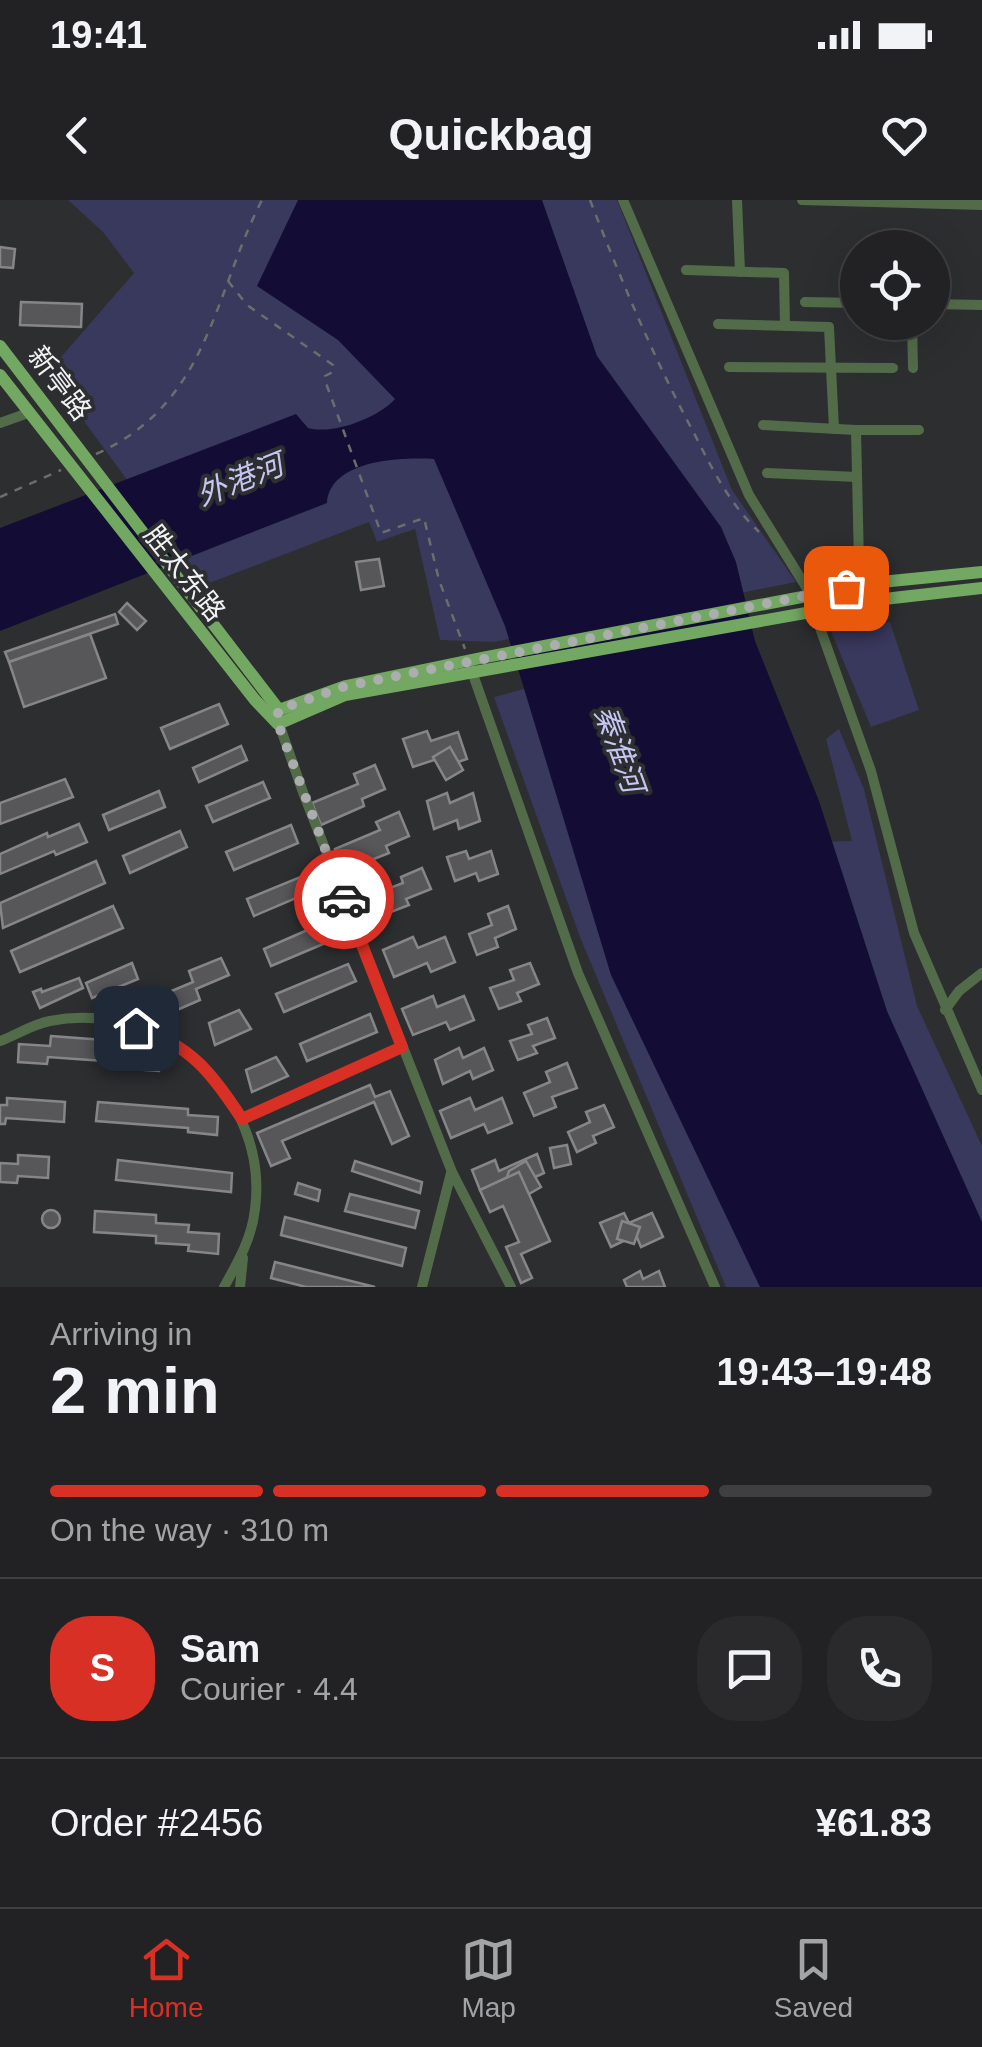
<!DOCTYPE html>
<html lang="en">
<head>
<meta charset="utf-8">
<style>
  body { margin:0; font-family:Helvetica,"Noto Sans SC",sans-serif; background:#2a2a2c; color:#f1f3f6; height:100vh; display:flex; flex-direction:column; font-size:38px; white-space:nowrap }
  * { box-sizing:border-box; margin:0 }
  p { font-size:32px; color:#a2a4a6 }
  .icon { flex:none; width:55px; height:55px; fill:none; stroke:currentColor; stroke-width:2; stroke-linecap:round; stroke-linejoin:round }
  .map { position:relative; height:1087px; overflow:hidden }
  .side { display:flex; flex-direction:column; background:#222224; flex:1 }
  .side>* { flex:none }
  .tools { position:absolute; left:840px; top:30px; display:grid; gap:20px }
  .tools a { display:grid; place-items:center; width:110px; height:110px; border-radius:50%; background:#222224; box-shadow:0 10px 40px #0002,0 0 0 2px #3f3f41; font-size:50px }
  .pin { position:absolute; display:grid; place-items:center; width:85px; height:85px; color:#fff; margin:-42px; border-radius:20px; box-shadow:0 5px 15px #0006 }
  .courier { position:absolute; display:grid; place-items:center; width:100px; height:100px; margin:-50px; border:8px solid #d93025; border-radius:50%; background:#fff; color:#222; box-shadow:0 2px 12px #0007 }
  .summary em { font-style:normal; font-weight:700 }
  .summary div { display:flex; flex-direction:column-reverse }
  .summary { display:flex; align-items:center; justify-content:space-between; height:170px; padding:0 50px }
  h1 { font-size:65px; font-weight:700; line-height:75px }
  .bar { display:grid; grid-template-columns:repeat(4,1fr); gap:15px 10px; align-content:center; height:120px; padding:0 50px }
  .bar i { height:12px; border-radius:8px; background:#3f3f41 }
  .bar .active { background:#d93025 }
  .bar p { grid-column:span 4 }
  .line { display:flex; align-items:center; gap:25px; padding:0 50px; border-top:2px solid #3f3f41 }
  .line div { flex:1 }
  .round { display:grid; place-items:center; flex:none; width:105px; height:105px; border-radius:40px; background:#2a2a2c }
  .status { display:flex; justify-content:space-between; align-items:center; height:70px; padding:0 50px; background:#222224; direction:ltr }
  .status svg { height:28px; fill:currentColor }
  header { display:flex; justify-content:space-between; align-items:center; height:130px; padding:0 50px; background:#222224; font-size:45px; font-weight:700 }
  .tabs { display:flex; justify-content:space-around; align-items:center; height:140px; border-top:2px solid #3f3f41; background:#222224; font-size:28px; color:#a2a4a6 }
  .tabs a { display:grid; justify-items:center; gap:5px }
  .tabs .active { color:#d93025 }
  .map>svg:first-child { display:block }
</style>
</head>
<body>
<div class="status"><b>19:41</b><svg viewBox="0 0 49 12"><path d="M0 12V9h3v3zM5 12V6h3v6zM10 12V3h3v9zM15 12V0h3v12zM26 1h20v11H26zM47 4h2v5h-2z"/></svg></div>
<header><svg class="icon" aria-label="back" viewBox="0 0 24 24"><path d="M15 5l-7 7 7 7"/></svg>Quickbag<svg class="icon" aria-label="heart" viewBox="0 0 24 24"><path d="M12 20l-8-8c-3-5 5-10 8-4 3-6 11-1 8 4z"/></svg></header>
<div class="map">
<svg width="982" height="1087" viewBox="0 0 982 1087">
  <rect width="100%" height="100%" fill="#2d2e30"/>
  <g fill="#39385d">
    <path d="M68 0H617L732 290 796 382 494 442 440 440 415 329 377 342 369 322 204 385 48 172 134 73 103 32Z"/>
    <path d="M890 422 919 510 871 527 830 429Z"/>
    <path d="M535 486 592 649 852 641 826 539 839 529 864 589 917 806 982 946V1087H726L580 737 494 497Z"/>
  </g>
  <path fill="#130d35" d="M298 0H542L597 156 721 327 736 362 755 441 819 601 887 811 982 1022V1087H760L611 775 505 426 434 259C400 257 330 260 327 303L0 431V328L296 214 308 228C333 235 378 218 395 199L338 140 257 86Z"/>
  <g fill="#57575a" stroke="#868689" stroke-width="2.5">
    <path d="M0 47 15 49 13 68 0 67Z"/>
    <path d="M21 102 82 104 81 127 20 125Z"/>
    <path d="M379 359 384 386 361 390 356 362Z"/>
    <path d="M127 403 146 421 137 430 119 412Z"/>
    <path d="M115 414 118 424 9 462 5 452Z"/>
    <path d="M90 434 106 478 24 507 9 462Z"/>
    <path d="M219 504 228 524 170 549 161 528Z"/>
    <path d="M427 531 431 541 458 532 467 559 443 567 440 558 413 567 403 539Z"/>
    <path d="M241 546 247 560 199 582 193 568Z"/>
    <path d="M450 547 463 570 446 580 433 557Z"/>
    <path d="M375 565 385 589 362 599 364 606 321 625 312 603 358 584 354 574Z"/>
    <path d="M65 579 73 597 0 624V603Z"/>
    <path d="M263 582 270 598 213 622 206 606Z"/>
    <path d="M159 591 165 607 109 630 103 615Z"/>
    <path d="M447 593 450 603 473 593 480 621 459 629 457 620 434 629 427 601Z"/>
    <path d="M399 612 409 636 386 646 389 653 344 671 335 649 380 630 376 622Z"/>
    <path d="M79 624 87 642 56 655 54 651 0 674V654L47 633 48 637Z"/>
    <path d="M291 625 298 643 234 670 226 652Z"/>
    <path d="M180 631 187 647 130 673 123 656Z"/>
    <path d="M466 651 469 659 491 651 498 674 479 681 476 673 455 681 447 657Z"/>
    <path d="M96 661 105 683 3 728 0 703Z"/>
    <path d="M422 668 431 689 406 699 409 705 378 717 369 696 403 683 401 677Z"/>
    <path d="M310 673 317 689 254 716 247 699Z"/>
    <path d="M113 706 123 728 20 772 11 751Z"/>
    <path d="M508 706 516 729 495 738 498 747 477 755 469 734 492 725 488 714Z"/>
    <path d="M328 721 335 739 271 766 264 749Z"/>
    <path d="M413 737 418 748 445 737 455 762 431 772 427 763 394 777 383 750Z"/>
    <path d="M221 758 229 775 196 789 200 800 170 813 162 795 193 782 189 771Z"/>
    <path d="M132 763 138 779 92 798 86 783Z"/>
    <path d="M530 763 539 784 517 793 521 801 499 809 490 788 514 780 510 770Z"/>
    <path d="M348 764 356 781 284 812 276 794Z"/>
    <path d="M79 778 83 788 40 808 33 792 41 789 42 792Z"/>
    <path d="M433 796 437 807 464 796 474 820 450 830 446 822 413 835 402 809Z"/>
    <path d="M239 810 251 829 215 845 209 823Z"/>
    <path d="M370 814 377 832 307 861 300 844Z"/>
    <path d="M547 818 555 838 533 846 537 853 518 860 510 841 532 834 528 825Z"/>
    <path d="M51 836 130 842V852L161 854 159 871 132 869V863L48 857 47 864 18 862 19 844 50 846Z"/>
    <path d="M459 848 463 858 484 848 493 870 473 879 470 871 443 884 435 860Z"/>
    <path d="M276 857 288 876 252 892 246 870Z"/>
    <path d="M567 863 577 888 552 897 556 907 534 916 524 893 550 882 546 872Z"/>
    <path d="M370 885 375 897 390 891 409 936 392 944 374 902 282 941 290 958 271 966 257 933Z"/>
    <path d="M7 898 65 902 64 922 6 918 5 924H0V905H7Z"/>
    <path d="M470 898 475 910 502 898 512 923 488 933 484 924 451 938 440 911Z"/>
    <path d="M98 902 188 909V915L218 917 217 935 188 932V928L96 921Z"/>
    <path d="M604 905 614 927 593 936 596 943 577 952 568 932 590 922 586 912Z"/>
    <path d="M567 945 571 964 554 968 550 948Z"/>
    <path d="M537 954 544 973 524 982 519 972 480 990 472 970 495 960 499 971Z"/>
    <path d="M18 955 49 957 48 978 18 976 17 983 0 982V963L18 964Z"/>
    <path d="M118 960 232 973 231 992 116 980Z"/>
    <path d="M355 961 422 982 420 993 352 971Z"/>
    <path d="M526 961 541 987 529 994 504 986 509 971Z"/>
    <path d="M519 972 550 1041 521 1054 532 1078 521 1083 506 1047 519 1042 503 1006 490 1012 480 990Z"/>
    <path d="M298 983 320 990 318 1001 295 994Z"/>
    <path d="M350 994 419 1011 415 1028 345 1011Z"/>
    <circle cx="51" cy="1019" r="9"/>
    <path d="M95 1011 156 1015V1023L189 1025 188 1032 219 1034 218 1054 188 1051 189 1045 156 1043V1036L94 1032Z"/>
    <path d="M624 1013 629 1023 652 1013 663 1037 641 1047 636 1035 611 1047 600 1023Z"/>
    <path d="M285 1017 406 1048 402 1066 281 1035Z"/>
    <path d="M622 1021 640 1027 634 1044 617 1039Z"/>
    <path d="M275 1062 375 1087H306L271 1078Z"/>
    <path d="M640 1071 643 1079 659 1071 665 1087H627L624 1080Z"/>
  </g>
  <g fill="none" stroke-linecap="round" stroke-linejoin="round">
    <g stroke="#6c6d6e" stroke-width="2.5" stroke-dasharray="8 8" stroke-linecap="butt">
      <path d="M590 0C621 80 654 159 695 235 713 271 730 304 759 332"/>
      <path d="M228 81 247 105 333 165V172L325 176 327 186 381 333 424 318 439 380 465 449"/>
      <path d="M96 254C209 204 213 95 262 0"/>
      <path d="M0 297 61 270"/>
    </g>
    <g stroke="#526c4a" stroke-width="10">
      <path d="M623 0 749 295 811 395"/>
      <path d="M737 0 740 72"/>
      <path d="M802 0 982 5"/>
      <path d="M686 70 784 73 785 126"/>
      <path d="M805 102 858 103"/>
      <path d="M932 104 982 105"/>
      <path d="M912 122 913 168"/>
      <path d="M718 124 829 127 834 229"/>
      <path d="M729 167 893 168"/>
      <path d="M0 223 28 213"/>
      <path d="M763 225 856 230"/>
      <path d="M767 273 857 277"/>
      <path d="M881 382 859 363 856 230H919"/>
      <path d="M814 411 871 571 914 733 982 890"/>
      <path d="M470 466 578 773 715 1087"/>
      <path d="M278 521 304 595 452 972 511 1087"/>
      <path d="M945 810 959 791 982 773"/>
      <path d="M0 841C16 835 33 824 50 821 161 799 270 896 255 1009 252 1038 238 1062 224 1087"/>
      <path d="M242 919 402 847"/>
      <path d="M240 1087 243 1058"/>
      <path d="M422 1087 451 973"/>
    </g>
    <g stroke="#73a862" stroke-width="12">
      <path d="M0 146 279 510 346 486 481 458 881 382 982 372"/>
      <path d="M0 175 255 500 278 524 345 495 884 399 982 388"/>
    </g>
  </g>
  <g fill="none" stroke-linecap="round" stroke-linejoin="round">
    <path stroke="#acadaf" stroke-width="10" stroke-dasharray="0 18" d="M344 699 278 524V510L346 486 846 388"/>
    <path stroke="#d93025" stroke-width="12" d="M136 828C190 844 212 873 242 919L402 847 344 699"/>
  </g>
  <g text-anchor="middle" stroke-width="8" stroke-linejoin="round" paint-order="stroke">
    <g font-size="28" fill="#f1f2f3" stroke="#2d2e30">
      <text transform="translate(60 183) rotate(53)" y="10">新亭路</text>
      <text transform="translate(185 373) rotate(52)" y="10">胜太东路</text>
    </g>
    <g font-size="30" font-style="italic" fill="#c6c6f3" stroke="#2d2e30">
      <text transform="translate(240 280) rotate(-22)" y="10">外港河</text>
      <text transform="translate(619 549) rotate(70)" y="10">秦淮河</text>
    </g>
  </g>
</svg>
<div class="tools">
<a><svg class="icon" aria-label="locate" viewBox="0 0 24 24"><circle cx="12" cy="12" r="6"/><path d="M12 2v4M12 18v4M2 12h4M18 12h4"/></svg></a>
</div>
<div class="pin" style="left:846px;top:388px;background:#ea580c"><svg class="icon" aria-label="bag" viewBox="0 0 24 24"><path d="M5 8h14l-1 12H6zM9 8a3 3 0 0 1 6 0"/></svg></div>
<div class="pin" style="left:136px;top:828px;background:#1f2937"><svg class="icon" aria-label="home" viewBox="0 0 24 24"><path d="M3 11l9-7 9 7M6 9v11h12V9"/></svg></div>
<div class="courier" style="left:344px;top:699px"><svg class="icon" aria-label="car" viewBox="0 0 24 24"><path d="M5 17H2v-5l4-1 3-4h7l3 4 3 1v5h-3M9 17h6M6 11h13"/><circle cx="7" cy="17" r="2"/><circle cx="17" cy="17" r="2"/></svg></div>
</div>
<section class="side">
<div class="summary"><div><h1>2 min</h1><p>Arriving in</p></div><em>19:43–19:48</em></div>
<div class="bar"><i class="active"></i><i class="active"></i><i class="active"></i><i></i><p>On the way · 310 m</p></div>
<div class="line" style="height:180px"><b class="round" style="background:#d93025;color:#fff">S</b><div><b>Sam</b><p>Courier · 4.4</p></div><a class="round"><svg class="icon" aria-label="chat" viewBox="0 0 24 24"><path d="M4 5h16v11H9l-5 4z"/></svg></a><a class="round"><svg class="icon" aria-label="phone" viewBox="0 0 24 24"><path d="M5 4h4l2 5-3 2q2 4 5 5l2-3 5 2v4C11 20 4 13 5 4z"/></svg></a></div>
<div class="line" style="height:130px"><div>Order #2456</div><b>¥61.83</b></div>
</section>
<nav class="tabs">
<a class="active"><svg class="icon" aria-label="home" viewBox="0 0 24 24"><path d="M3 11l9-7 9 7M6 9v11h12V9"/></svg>Home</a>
<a><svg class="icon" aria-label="map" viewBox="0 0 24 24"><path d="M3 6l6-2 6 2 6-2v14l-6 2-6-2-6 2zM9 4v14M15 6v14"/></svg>Map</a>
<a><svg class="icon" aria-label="saved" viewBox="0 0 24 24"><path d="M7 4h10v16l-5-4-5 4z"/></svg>Saved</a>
</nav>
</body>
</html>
